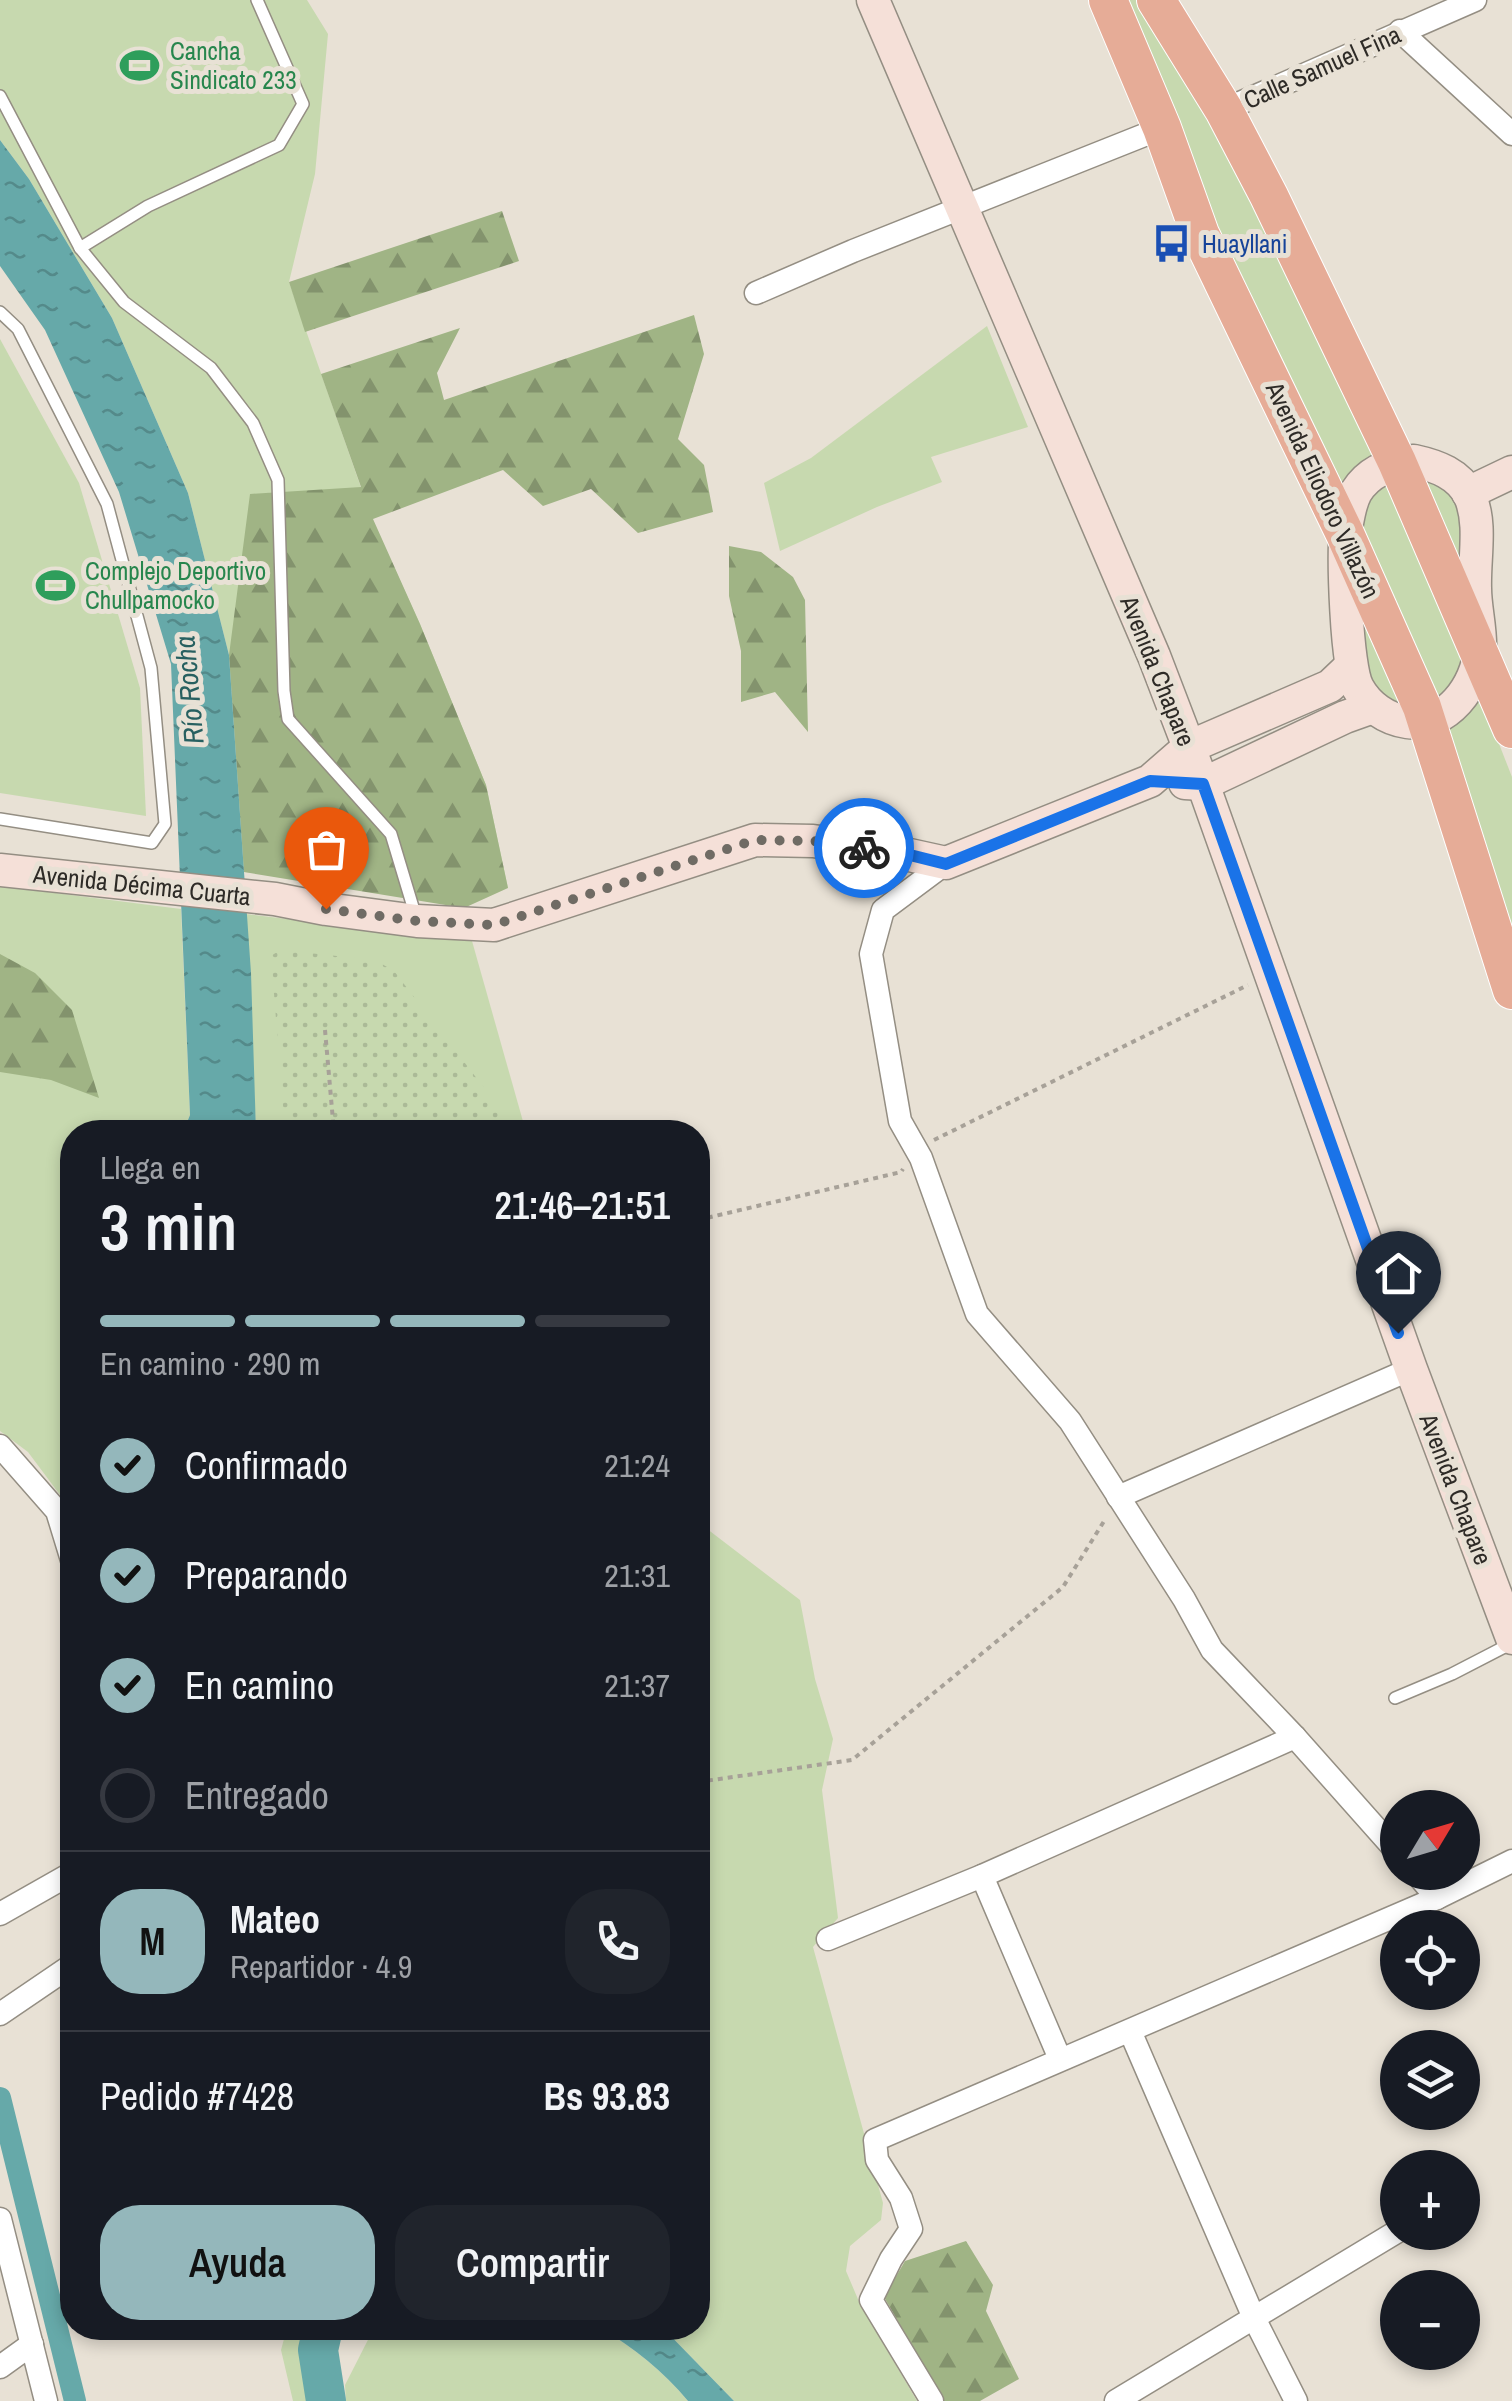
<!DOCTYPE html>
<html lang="es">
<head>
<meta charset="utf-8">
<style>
  body { margin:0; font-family:"Archivo Narrow",sans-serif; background:#20242c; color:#f1f3f6; height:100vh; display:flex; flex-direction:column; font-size:38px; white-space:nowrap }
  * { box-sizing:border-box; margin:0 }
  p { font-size:32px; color:#9ea1a6 }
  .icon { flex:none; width:55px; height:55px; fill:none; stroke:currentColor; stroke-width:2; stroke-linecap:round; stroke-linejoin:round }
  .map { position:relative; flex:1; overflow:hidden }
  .side { position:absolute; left:60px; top:1120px; width:650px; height:1220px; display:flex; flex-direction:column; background:#171b24; border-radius:40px; box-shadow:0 5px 15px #0003 }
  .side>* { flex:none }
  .needle { width:65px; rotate:52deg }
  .buttons { position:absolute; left:1380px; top:1790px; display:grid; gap:20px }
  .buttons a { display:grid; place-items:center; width:100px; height:100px; border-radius:50%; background:#171b24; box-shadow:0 5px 15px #0003; font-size:50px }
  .pin { position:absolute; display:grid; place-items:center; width:85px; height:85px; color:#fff; margin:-102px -42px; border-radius:50% 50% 50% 0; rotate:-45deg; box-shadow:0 0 10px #0007 }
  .pin .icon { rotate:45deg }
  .courier { position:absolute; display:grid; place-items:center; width:100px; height:100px; margin:-50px; border:8px solid #1a73e8; border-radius:50%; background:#fff; color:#222; box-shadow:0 2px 12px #0007 }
  .headline em { font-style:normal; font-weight:600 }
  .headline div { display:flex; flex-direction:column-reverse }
  .headline { display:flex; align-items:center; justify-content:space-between; height:170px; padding:0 40px }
  h1 { font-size:65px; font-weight:600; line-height:75px }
  .bar { display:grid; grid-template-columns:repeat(4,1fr); gap:15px 10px; align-content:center; height:120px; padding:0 40px }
  .bar i { height:12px; border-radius:8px; background:#363941 }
  .bar .on { background:#94b7bb }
  .bar p { grid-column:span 4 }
  .line { display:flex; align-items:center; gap:25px; padding:0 40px; border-top:2px solid #363941 }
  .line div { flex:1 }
  .round { display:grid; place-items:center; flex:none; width:105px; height:105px; border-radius:40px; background:#20242c }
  ol { padding:0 40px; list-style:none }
  li { display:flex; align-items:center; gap:30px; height:110px }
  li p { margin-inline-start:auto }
  li .icon { padding:10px; border-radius:50%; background:#94b7bb; color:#111; stroke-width:4 }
  li:last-child { color:#9ea1a6 }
  li i { width:55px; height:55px; border:5px solid #363941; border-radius:50% }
  .action { display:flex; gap:20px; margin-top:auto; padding:20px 40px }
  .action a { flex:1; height:115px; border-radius:40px; background:#94b7bb; color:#111; font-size:40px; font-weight:600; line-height:115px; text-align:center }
  .action a+a { background:#20242c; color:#f1f3f6 }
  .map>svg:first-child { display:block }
</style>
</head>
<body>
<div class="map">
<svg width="1512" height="2401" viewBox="0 0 1512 2401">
  <defs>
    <pattern id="forest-firs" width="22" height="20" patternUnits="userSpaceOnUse" patternTransform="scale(2.5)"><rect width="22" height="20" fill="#a0b485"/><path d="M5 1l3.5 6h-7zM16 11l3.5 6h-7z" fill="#83936d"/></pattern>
    <pattern id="park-dots" width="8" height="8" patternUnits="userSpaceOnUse" patternTransform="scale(2.5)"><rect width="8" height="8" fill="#c7d9af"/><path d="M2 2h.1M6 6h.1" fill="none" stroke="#abba97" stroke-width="1.8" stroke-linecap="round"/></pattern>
    <pattern id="water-ripples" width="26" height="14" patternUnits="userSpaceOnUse" patternTransform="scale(2.5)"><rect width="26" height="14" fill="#66a9a9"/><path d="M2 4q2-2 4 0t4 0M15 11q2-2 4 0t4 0" fill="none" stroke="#548a8a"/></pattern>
  </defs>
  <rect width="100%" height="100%" fill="#e8e1d5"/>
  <g fill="#c7d9af">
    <path d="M0 0H307L328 34 315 174 289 282 372 519 420 624 486 785 508 888 244 872 229 655 188 493 112 318 29 179 0 140Z"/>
    <path d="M1127 0H1137L1206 110 1379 458 1345 493 1240 291Z"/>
    <path d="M987 326 1028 427 931 457 942 482 877 507 780 551 764 483 811 458Z"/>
    <path d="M0 339 79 483 140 688 146 816 0 793Z"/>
    <path d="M1416 472 1425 474 1461 502 1464 584Z"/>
    <path d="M1390 476 1466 647 1462 675 1433 707 1360 537 1362 507Z"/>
    <path d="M1360 591 1408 710 1395 706 1370 685Z"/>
    <path d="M1476 685 1512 777V938L1441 731Z"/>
    <path d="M0 886 181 909 190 1115 183 1132H72V1511L28 1452 0 1431Z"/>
    <path d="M246 914 472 941 526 1132H256Z"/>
    <path d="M698 1522 800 1600 815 1679 833 1739 822 1790 838 1918 813 1947 883 2203 881 2220 850 2246 846 2271 860 2304 917 2401H734L663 2328H698Z"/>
    <path d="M287 2328H309L304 2348 311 2401H293L281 2350Z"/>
    <path d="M374 2328H601C634 2348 663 2371 688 2401H346L345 2385Z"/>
  </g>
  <g fill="url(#forest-firs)">
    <path d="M502 211 519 261 305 332 289 282Z"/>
    <path d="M694 315 704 354 678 439 704 465 713 512 638 533 591 489 543 506 503 470 373 519 420 624 486 785 508 888 464 908 244 872 229 655 250 494 361 487 321 374 460 328 437 373 444 400Z"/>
    <path d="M729 546 761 552 793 577 805 600 808 732 775 692 741 702V651L729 596Z"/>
    <path d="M0 954 35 973 72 1010 99 1098 51 1080 0 1072Z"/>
    <path d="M966 2241 993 2285 986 2311 1019 2379 980 2401H944L884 2297 905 2261Z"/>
  </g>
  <path fill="url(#park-dots)" d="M280 950 375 960 394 971 518 1132H285L271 956Z"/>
  <g fill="url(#water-ripples)">
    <path d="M0 140 29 179 112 318 188 493 229 655 251 973 256 1132H183L190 1115 171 664 119 492 45 330 0 266Z"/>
    <path d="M601 2328H663L734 2401H688C663 2371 634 2348 601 2328Z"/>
  </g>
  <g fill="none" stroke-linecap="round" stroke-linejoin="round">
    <path stroke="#66a9a9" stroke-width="22" d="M0 2098 75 2401"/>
    <path stroke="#66a9a9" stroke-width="40" d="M323 2328 318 2350 326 2401"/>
    <defs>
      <g id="service">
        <path d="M0 96 80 248 124 302 211 368 253 423 278 480 284 691 288 719 391 834 416 917"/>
        <path d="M80 248 148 206 279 145 303 104 257 0"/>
        <path d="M0 312 18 329 107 504 151 668 165 824 152 843 0 819"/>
        <path d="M1395 1698 1452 1674 1512 1643"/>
      </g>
      <g id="minor">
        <path d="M1400 31 1512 134"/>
        <path d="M1224 110 1475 0"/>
        <path d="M756 293 853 251 1162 128"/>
        <path d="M946 863 883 910 871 954 900 1121 921 1158 977 1314 1070 1421 1184 1599 1212 1650 1295 1737 1398 1853"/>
        <path d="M0 1446 57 1511 72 1560"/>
        <path d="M1118 1497 1411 1369"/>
        <path d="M1415 1872 1437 1898"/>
        <path d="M982 1876 1060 2059"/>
        <path d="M0 1914 72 1873"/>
        <path d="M828 1939 982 1876 1295 1737"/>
        <path d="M0 2014 72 1965"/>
        <path d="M1130 2031 1254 2318 1296 2401"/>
        <path d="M0 2219 46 2401"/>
        <path d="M0 2367 32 2344"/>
        <path d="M932 2401 871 2300 891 2259 911 2229 901 2198 877 2160 875 2140 1437 1898 1512 1861"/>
        <path d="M1116 2401 1398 2231"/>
      </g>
      <g id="secondary">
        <path d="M873 0 1154 656 1203 784 1411 1369 1512 1638"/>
        <path d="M1414 461C1437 466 1459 474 1470 496 1482 524 1474 558 1475 588 1475 608 1481 629 1480 649 1477 686 1447 727 1407 722 1386 719 1368 706 1358 688 1346 667 1343 556 1346 529 1348 517 1350 503 1356 492 1369 471 1391 463 1414 461Z"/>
        <path d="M1468 493 1512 472"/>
        <path d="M1185 783 1203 784 1345 717 1373 707"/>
        <path d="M0 870 275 899 326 909 417 921 494 925 755 840 813 841 905 854 946 863 1150 781 1189 747 1330 686 1350 667"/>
      </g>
      <g id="trunk">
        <path d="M1108 0 1162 128 1200 234 1345 534 1422 707 1512 990"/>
        <path d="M1156 0 1224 110 1269 196 1397 462 1512 729"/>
      </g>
    </defs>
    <use href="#service" stroke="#948e83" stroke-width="14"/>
    <use href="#minor" stroke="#948e83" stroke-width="25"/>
    <use href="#secondary" stroke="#948e83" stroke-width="35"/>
    <use href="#trunk" stroke="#fff" stroke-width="40"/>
    <g stroke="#a7a198" stroke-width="4" stroke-dasharray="5 5" stroke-linecap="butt">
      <path d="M325 1030 334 1132"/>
      <path d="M934 1140 1248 985"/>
      <path d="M698 1220 901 1172 903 1169"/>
      <path d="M698 1782 852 1760 1063 1587 1106 1518"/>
    </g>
    <use href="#service" stroke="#fff" stroke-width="11"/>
    <use href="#minor" stroke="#fff" stroke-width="22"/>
    <use href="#secondary" stroke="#f5e0d8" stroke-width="32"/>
    <use href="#trunk" stroke="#e6ac97" stroke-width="38"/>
  </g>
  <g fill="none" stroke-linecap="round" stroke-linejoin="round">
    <path stroke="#6f6b64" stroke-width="10" stroke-dasharray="0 18" d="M326 909 417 921 494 925 755 840 813 841 864 848"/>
    <path stroke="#1a73e8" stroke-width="12" d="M864 848 906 854 946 864 1150 781 1203 784 1398 1333"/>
  </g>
  <defs>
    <symbol id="stadium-bare" viewBox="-9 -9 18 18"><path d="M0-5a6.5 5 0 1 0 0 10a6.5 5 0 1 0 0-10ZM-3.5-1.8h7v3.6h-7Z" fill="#2e9e5b" stroke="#e8e1d5" stroke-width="2.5" paint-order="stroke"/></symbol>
    <symbol id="bus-bare" viewBox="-9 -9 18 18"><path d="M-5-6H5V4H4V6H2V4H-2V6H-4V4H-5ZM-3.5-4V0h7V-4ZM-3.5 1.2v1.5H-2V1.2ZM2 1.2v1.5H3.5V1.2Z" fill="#1a4fb4" stroke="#e8e1d5" stroke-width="2.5" paint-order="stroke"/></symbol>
  </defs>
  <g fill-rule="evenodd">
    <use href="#stadium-bare" x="112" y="38" width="55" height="55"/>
    <use href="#bus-bare" x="1144" y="216" width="55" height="55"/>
    <use href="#stadium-bare" x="28" y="558" width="55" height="55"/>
  </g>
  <g text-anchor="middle" stroke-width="10" stroke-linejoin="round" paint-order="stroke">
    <g font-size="25" fill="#27864d" stroke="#e8e1d5" text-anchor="start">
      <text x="170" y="60">Cancha<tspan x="170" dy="29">Sindicato 233</tspan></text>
      <text x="85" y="580">Complejo Deportivo<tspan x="85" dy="29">Chullpamocko</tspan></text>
    </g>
    <g font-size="25" fill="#2e2b27" stroke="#e8e1d5">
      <text transform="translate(1322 67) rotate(-24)" y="9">Calle Samuel Fina</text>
      <text transform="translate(1323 490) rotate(65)" y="9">Avenida Eliodoro Villazón</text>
      <text transform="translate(1158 671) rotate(68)" y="9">Avenida Chapare</text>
      <text transform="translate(142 885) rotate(6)" y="9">Avenida Décima Cuarta</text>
      <text transform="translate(1456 1489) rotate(69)" y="9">Avenida Chapare</text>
    </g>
    <g font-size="25" fill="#164399" stroke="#e8e1d5" text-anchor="start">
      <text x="1202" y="253">Huayllani</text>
    </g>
    <g font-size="28" font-style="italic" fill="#276060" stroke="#e8e1d5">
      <text transform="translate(189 690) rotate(-95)" y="10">Río Rocha</text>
    </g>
  </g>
</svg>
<div class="buttons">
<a><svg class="needle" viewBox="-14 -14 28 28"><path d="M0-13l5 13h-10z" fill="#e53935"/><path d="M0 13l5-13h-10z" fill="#9ea1a6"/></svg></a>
<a><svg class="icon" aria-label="locate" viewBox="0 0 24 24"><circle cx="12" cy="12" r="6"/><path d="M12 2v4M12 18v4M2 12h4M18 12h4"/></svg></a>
<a><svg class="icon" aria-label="layers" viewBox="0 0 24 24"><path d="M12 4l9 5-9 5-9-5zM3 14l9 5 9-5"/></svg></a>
<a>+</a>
<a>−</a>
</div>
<div class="pin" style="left:326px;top:909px;background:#ea580c"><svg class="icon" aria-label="bag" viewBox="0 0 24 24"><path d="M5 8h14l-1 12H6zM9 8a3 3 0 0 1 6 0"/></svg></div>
<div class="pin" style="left:1398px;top:1333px;background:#1f2937"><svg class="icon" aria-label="home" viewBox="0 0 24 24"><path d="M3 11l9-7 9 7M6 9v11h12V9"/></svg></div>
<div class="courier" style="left:864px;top:848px"><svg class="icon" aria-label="bike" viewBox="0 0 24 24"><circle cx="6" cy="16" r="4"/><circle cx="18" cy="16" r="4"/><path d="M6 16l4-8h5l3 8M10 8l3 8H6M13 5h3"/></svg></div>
<section class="side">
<div class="headline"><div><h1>3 min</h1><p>Llega en</p></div><em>21:46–21:51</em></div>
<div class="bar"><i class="on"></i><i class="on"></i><i class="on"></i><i></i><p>En camino · 290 m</p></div>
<ol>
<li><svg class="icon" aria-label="check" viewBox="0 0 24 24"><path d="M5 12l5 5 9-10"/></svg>Confirmado<p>21:24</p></li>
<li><svg class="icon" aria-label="check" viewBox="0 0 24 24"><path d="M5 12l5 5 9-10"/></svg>Preparando<p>21:31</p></li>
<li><svg class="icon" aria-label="check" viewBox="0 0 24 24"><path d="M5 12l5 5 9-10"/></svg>En camino<p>21:37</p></li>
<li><i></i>Entregado</li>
</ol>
<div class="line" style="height:180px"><b class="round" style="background:#94b7bb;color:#111">M</b><div><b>Mateo</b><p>Repartidor · 4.9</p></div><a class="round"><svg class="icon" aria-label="phone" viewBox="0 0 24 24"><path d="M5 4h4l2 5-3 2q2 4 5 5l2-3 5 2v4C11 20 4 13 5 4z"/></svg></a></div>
<div class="line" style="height:130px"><div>Pedido #7428</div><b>Bs 93.83</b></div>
<div class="action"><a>Ayuda</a><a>Compartir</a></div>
</section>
</div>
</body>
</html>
